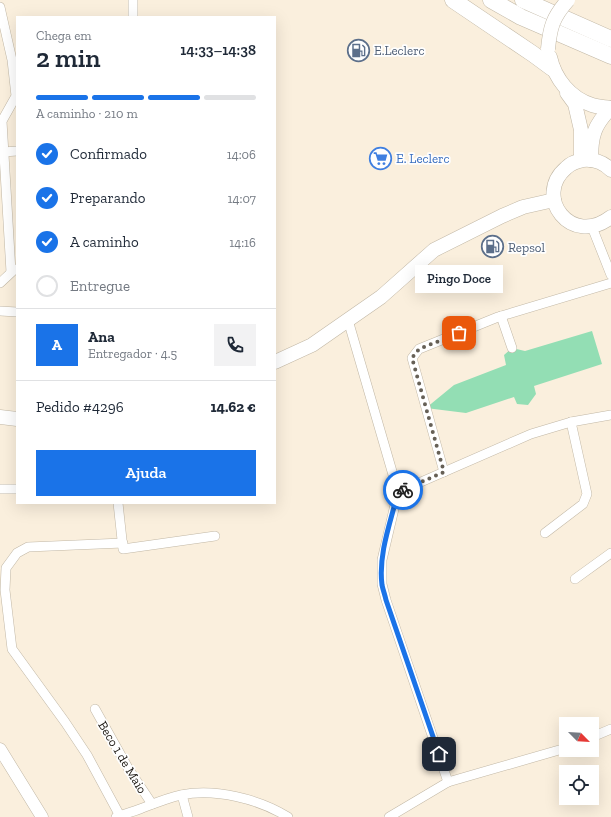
<!DOCTYPE html>
<html lang="pt">
<head>
<meta charset="utf-8">
<style>
  body { margin:0; font-family:"Zilla Slab",serif; background:#f2f2f3; color:#1f2937; height:100vh; display:flex; flex-direction:column; font-size:15px; white-space:nowrap }
  * { box-sizing:border-box; margin:0 }
  p { font-size:13px; color:#747a83 }
  .icon { flex:none; width:22px; height:22px; fill:none; stroke:currentColor; stroke-width:2; stroke-linecap:round; stroke-linejoin:round }
  .map { position:relative; flex:1; overflow:hidden }
  .sheet { position:absolute; left:16px; top:16px; width:260px; height:488px; display:flex; flex-direction:column; background:#fff; border-radius:0px; box-shadow:0 4px 16px #0002 }
  .sheet>* { flex:none }
  .needle { width:26px; rotate:114deg }
  .fabs { position:absolute; left:559px; top:717px; display:grid; gap:8px }
  .fabs a { display:grid; place-items:center; width:40px; height:40px; border-radius:0px; background:#fff; box-shadow:0 4px 16px #0002; font-size:20px }
  .pin { position:absolute; display:grid; place-items:center; width:34px; height:34px; color:#fff; margin:-17px; border-radius:8px; box-shadow:0 2px 6px #0006 }
  .courier { position:absolute; display:grid; place-items:center; width:40px; height:40px; margin:-20px; border:3px solid #1a73e8; border-radius:50%; background:#fff; color:#222; box-shadow:0 1px 5px #0007 }
  .bubble { position:absolute; height:28px; border-radius:0px; background:#fff; box-shadow:0 4px 16px #0002; font-size:13px; font-weight:600; line-height:28px; text-align:center }
  .head em { font-style:normal; font-weight:600 }
  .head div { display:flex; flex-direction:column-reverse }
  .head { display:flex; align-items:center; justify-content:space-between; height:68px; padding:0 20px }
  h1 { font-size:26px; font-weight:600; line-height:30px }
  .bar { display:grid; grid-template-columns:repeat(4,1fr); gap:6px 4px; align-content:center; height:48px; padding:0 20px }
  .bar i { height:5px; border-radius:3px; background:#e0e1e3 }
  .bar .active { background:#1a73e8 }
  .bar p { grid-column:span 4 }
  .line { display:flex; align-items:center; gap:10px; padding:0 20px; border-top:1px solid #e0e1e3 }
  .line div { flex:1 }
  .round { display:grid; place-items:center; flex:none; width:42px; height:42px; border-radius:0px; background:#f2f2f3 }
  ol { padding:0 20px; list-style:none }
  li { display:flex; align-items:center; gap:12px; height:44px }
  li p { margin-inline-start:auto }
  li .icon { padding:4px; border-radius:50%; background:#1a73e8; color:#fff; stroke-width:4 }
  li:last-child { color:#747a83 }
  li i { width:22px; height:22px; border:2px solid #e0e1e3; border-radius:50% }
  .cta { display:flex; gap:8px; margin-top:auto; padding:8px 20px }
  .cta a { flex:1; height:46px; border-radius:0px; background:#1a73e8; color:#fff; font-size:16px; font-weight:600; line-height:46px; text-align:center }
  .map>svg:first-child { display:block }
</style>
</head>
<body>
<div class="map">
<svg width="611" height="817" viewBox="0 0 611 817">
  <rect width="100%" height="100%" fill="#faefdd"/>
  <path fill="#93deb4" d="M592 331 602 364 534 386 536 394 528 405 517 404 514 397 466 413 426 408 454 385 506 365 504 355 512 348 525 351Z"/>
  <g fill="none" stroke-linecap="round" stroke-linejoin="round">
    <defs>
      <g id="street">
        <path d="M0 7 12 60 16 96 2 121 11 272"/>
        <path d="M133 17V0"/>
        <path d="M3 152 17 151"/>
        <path d="M592 227 611 275"/>
        <path d="M0 283 15 269"/>
        <path d="M0 311 17 312"/>
        <path d="M501 316 512 348"/>
        <path d="M348 320 398 492 382 560V584L386 600 448 782"/>
        <path d="M444 472 412 358 419 349 498 317 611 283"/>
        <path d="M0 489H17"/>
        <path d="M398 492 531 434 571 422 611 415"/>
        <path d="M118 503 123 549 215 536"/>
        <path d="M545 533 583 504 587 494 571 422"/>
        <path d="M575 579 611 553"/>
        <path d="M95 709 128 768 152 804"/>
        <path d="M592 737 611 729"/>
        <path d="M182 795 188 817"/>
        <path d="M120 816 87 755 65 722 12 649 5 590 6 568 17 553 28 547 123 543"/>
        <path d="M116 817C124 814 132 812 140 809 153 804 167 798 181 795 215 788 259 799 288 817"/>
        <path d="M389 817 448 782 566 748"/>
      </g>
      <path id="secondary" d="M0 749 42 817"/>
      <g id="primary">
        <path d="M550 57C555 79 570 98 592 105 598 107 605 107 611 108"/>
        <path d="M567 93 575 104 581 130V160"/>
        <path d="M591 160C591 136 594 125 611 108"/>
        <path d="M611 170C603 162 593 159 583 160 577 161 570 164 566 168 533 196 571 248 611 217"/>
        <path d="M275 362 312 345 381 297 434 250 502 216 523 207 554 200"/>
        <path d="M0 417 17 419"/>
      </g>
      <g id="highway">
        <path d="M453 0 533 54 552 68"/>
        <path d="M491 0 521 17 611 56"/>
        <path d="M523 0 611 39"/>
      </g>
    </defs>
    <use href="#street" stroke="#c1b7a5" stroke-width="10"/>
    <use href="#secondary" stroke="#c1b7a5" stroke-width="13"/>
    <use href="#primary" stroke="#c1b7a5" stroke-width="15"/>
    <use href="#highway" stroke="#c1b7a5" stroke-width="17"/>
    <use href="#street" stroke="#fff" stroke-width="9"/>
    <use href="#secondary" stroke="#fff" stroke-width="12"/>
    <use href="#primary" stroke="#fff" stroke-width="14"/>
    <use href="#highway" stroke="#fff" stroke-width="16"/>
    <defs>
      <path id="primary-bridge" d="M548 49C550 27 553 17 568 0"/>
    </defs>
    <use href="#primary-bridge" stroke="#c1b7a5" stroke-width="15" stroke-linecap="butt"/>
    <use href="#primary-bridge" stroke="#fff" stroke-width="14"/>
  </g>
  <g fill="none" stroke-linecap="round" stroke-linejoin="round">
    <path stroke="#666056" stroke-width="4" stroke-dasharray="0 7.2" d="M403 490 444 472 412 358 419 349 459 333"/>
    <path stroke="#1a73e8" stroke-width="5" d="M403 490 398 492C391 521 378 554 382 585 383 590 385 595 386 600L439 754"/>
  </g>
  <defs>
    <symbol id="fuel-ring" viewBox="-11 -11 22 22"><circle r="9.5" fill="#fefefe" stroke="#5c6f8a" stroke-width="1.5"/><path d="M-5.5-6h7V0h2V4h1.3V-2.5L3-4.5l.8-.8L6-3V5H2.5V1h-1V6h-7ZM-4.2-4.7v3.2H.2V-4.7Z" fill="#5c6f8a"/></symbol>
    <symbol id="supermarket-ring" viewBox="-11 -11 22 22"><circle r="9.5" fill="#fefefe" stroke="#3f7fe0" stroke-width="1.5"/><path d="M-6-5.5h2.5l.6 2H6L4.5 2H-2.5L-4.4-4H-6ZM-1.5 3.2a1.3 1.3 0 1 0 .1 0ZM3 3.2a1.3 1.3 0 1 0 .1 0Z" fill="#3f7fe0"/></symbol>
  </defs>
  <g fill-rule="evenodd">
    <use href="#fuel-ring" x="346" y="38" width="25" height="25"/>
    <use href="#supermarket-ring" x="368" y="146" width="25" height="25"/>
    <use href="#fuel-ring" x="480" y="234" width="25" height="25"/>
  </g>
  <g text-anchor="middle" stroke-width="3.5" stroke-linejoin="round" paint-order="stroke">
    <g font-size="13" fill="#4e5e75" stroke="#fefefe" text-anchor="start">
      <text x="374" y="55">E.Leclerc</text>
      <text x="508" y="252">Repsol</text>
    </g>
    <g font-size="13" fill="#366cbe" stroke="#fefefe" text-anchor="start">
      <text x="396" y="163">E. Leclerc</text>
    </g>
    <g font-size="13" fill="#17130d" stroke="#fefefe">
      <text transform="translate(123 757) rotate(59)" y="5">Beco 1 de Maio</text>
    </g>
  </g>
</svg>
<div class="fabs">
<a><svg class="needle" viewBox="-14 -14 28 28"><path d="M0-13l5 13h-10z" fill="#e53935"/><path d="M0 13l5-13h-10z" fill="#747a83"/></svg></a>
<a><svg class="icon" aria-label="locate" viewBox="0 0 24 24"><circle cx="12" cy="12" r="6"/><path d="M12 2v4M12 18v4M2 12h4M18 12h4"/></svg></a>
</div>
<div class="pin" style="left:459px;top:333px;background:#ea580c"><svg class="icon" aria-label="bag" viewBox="0 0 24 24"><path d="M5 8h14l-1 12H6zM9 8a3 3 0 0 1 6 0"/></svg></div>
<div class="pin" style="left:439px;top:754px;background:#1f2937"><svg class="icon" aria-label="home" viewBox="0 0 24 24"><path d="M3 11l9-7 9 7M6 9v11h12V9"/></svg></div>
<div class="courier" style="left:403px;top:490px"><svg class="icon" aria-label="bike" viewBox="0 0 24 24"><circle cx="6" cy="16" r="4"/><circle cx="18" cy="16" r="4"/><path d="M6 16l4-8h5l3 8M10 8l3 8H6M13 5h3"/></svg></div>
<div class="bubble" style="left:415px;top:265px;width:88px">Pingo Doce</div>
<section class="sheet">
<div class="head"><div><h1>2 min</h1><p>Chega em</p></div><em>14:33–14:38</em></div>
<div class="bar"><i class="active"></i><i class="active"></i><i class="active"></i><i></i><p>A caminho · 210 m</p></div>
<ol>
<li><svg class="icon" aria-label="check" viewBox="0 0 24 24"><path d="M5 12l5 5 9-10"/></svg>Confirmado<p>14:06</p></li>
<li><svg class="icon" aria-label="check" viewBox="0 0 24 24"><path d="M5 12l5 5 9-10"/></svg>Preparando<p>14:07</p></li>
<li><svg class="icon" aria-label="check" viewBox="0 0 24 24"><path d="M5 12l5 5 9-10"/></svg>A caminho<p>14:16</p></li>
<li><i></i>Entregue</li>
</ol>
<div class="line" style="height:72px"><b class="round" style="background:#1a73e8;color:#fff">A</b><div><b>Ana</b><p>Entregador · 4.5</p></div><a class="round"><svg class="icon" aria-label="phone" viewBox="0 0 24 24"><path d="M5 4h4l2 5-3 2q2 4 5 5l2-3 5 2v4C11 20 4 13 5 4z"/></svg></a></div>
<div class="line" style="height:52px"><div>Pedido #4296</div><b>14.62 €</b></div>
<div class="cta"><a>Ajuda</a></div>
</section>
</div>
</body>
</html>
